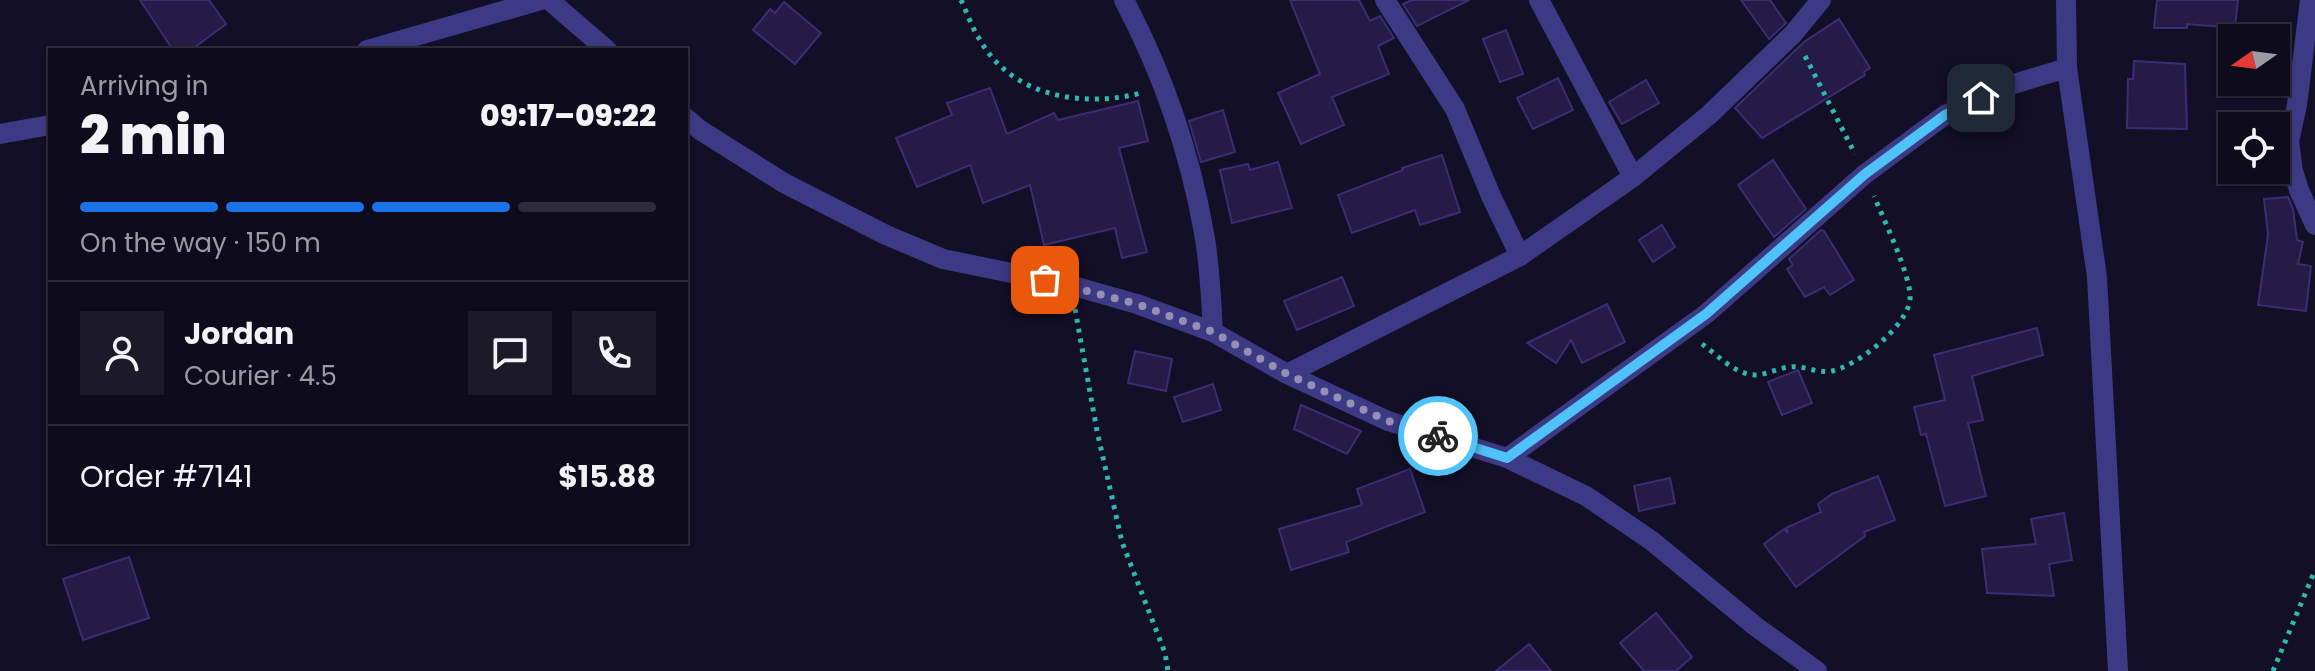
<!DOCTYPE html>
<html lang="en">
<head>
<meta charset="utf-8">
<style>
  body { margin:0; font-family:Poppins,sans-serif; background:#1c1929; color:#f1f3f6; height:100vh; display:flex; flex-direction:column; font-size:30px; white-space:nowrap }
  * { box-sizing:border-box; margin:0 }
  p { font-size:26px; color:#9b9ba3 }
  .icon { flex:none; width:44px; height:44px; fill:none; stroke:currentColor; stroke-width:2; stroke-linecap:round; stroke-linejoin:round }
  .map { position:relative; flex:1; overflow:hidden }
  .side { position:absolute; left:48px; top:48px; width:640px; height:496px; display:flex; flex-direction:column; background:#0e0b1c; border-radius:0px; box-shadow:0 2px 6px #0004,0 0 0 2px #2e2b3b }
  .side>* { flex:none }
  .needle { width:52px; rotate:256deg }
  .controls { position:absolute; left:2218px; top:24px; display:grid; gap:16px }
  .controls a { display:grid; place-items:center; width:72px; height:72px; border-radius:0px; background:#0e0b1c; box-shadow:0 2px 6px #0004,0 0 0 2px #2e2b3b; font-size:40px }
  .pin { position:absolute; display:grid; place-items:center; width:68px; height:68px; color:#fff; margin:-34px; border-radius:16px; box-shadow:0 4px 12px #0006 }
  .courier { position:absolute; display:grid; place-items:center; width:80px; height:80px; margin:-40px; border:6px solid #4fc3f7; border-radius:50%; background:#fff; color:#222; box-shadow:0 2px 10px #0007 }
  .summary em { font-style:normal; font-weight:800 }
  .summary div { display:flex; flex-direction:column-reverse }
  .summary { display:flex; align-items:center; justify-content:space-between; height:136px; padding:0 32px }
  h1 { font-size:52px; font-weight:800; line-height:60px }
  .bar { display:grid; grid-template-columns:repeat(4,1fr); gap:12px 8px; align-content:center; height:96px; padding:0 32px }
  .bar i { height:10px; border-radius:6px; background:#2e2b3b }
  .bar .selected { background:#1a73e8 }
  .bar p { grid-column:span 4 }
  .line { display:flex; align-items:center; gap:20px; padding:0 32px; border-top:2px solid #2e2b3b }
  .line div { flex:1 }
  .round { display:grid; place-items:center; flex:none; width:84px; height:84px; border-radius:0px; background:#1c1929 }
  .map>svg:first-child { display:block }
</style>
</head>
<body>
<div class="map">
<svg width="2315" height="671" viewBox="0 0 2315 671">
  <rect width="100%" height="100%" fill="#130f26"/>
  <g fill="#241b47" stroke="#3b2d73" stroke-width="2">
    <path d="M140 0H209L226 24 191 50H173Z"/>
    <path d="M1290 0H1359L1370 21 1380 16 1394 38 1378 46 1389 74 1332 97 1344 125 1301 144 1278 93 1320 74Z"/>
    <path d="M1412 0H1469L1417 26 1403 4Z"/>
    <path d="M1741 0H1770L1786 23 1769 39Z"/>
    <path d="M2157 0H2238L2235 28 2187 24V28H2154Z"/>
    <path d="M784 2 821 33 795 64 753 30 770 9 775 13Z"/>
    <path d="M1839 19 1870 68 1864 72 1865 75 1762 138 1735 108 1804 42Z"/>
    <path d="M1506 30 1523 74 1500 82 1483 39Z"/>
    <path d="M2134 61 2185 64 2187 129 2127 128 2128 79H2133Z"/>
    <path d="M1558 78 1573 110 1533 129 1517 98Z"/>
    <path d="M1646 80 1659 103 1622 124 1609 102Z"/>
    <path d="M990 88 1007 134 1054 113 1058 120 1138 101 1148 141 1119 148 1147 252 1122 258 1115 228 1044 245 1030 185 983 203 970 165 917 187 896 138 952 115 947 103Z"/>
    <path d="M1223 110 1235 152 1201 162 1189 121Z"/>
    <path d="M1442 155 1460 212 1420 225 1415 210 1352 233 1338 195 1403 170 1402 168Z"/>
    <path d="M1773 160 1806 209 1774 237 1738 185Z"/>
    <path d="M1278 162 1292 208 1232 223 1220 170 1248 164 1250 170Z"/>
    <path d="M2288 197 2293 209 2297 240 2303 242 2298 264 2311 266 2306 311 2258 305 2268 235 2264 199Z"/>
    <path d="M1662 225 1675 247 1653 262 1639 240Z"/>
    <path d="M1821 230 1824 231 1854 280 1830 295 1824 287 1805 297 1787 269 1793 265 1789 259Z"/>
    <path d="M1342 277 1354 306 1297 330 1284 301Z"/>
    <path d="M1607 304 1625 342 1582 363 1571 340 1556 363 1527 343Z"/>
    <path d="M2037 328 2043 355 1972 376 1983 420 1968 423 1986 496 1945 506 1926 434 1921 435 1914 407 1945 400 1934 355Z"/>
    <path d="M1135 351 1172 359 1166 391 1128 383Z"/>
    <path d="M1798 370 1812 403 1782 415 1768 382Z"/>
    <path d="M1213 384 1221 410 1183 422 1174 397Z"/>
    <path d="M1301 405 1361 431 1347 454 1294 429Z"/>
    <path d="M1410 469 1425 512 1346 542 1349 552 1291 570 1279 529 1362 505 1357 489Z"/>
    <path d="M1878 476 1895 520 1864 532 1865 536 1796 587 1764 544 1784 529 1788 533 1786 528 1821 512 1818 504 1832 494Z"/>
    <path d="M1670 478 1675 503 1639 511 1634 486Z"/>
    <path d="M2064 513 2072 560 2049 564 2054 596 1987 593 1982 549 2036 544 2031 519Z"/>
    <path d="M129 557 149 618 83 640 63 579Z"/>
    <path d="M1656 613 1692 657 1676 671H1644L1620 643Z"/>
    <path d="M1529 644 1551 671H1496Z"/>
  </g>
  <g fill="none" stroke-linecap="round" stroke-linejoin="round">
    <g stroke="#2fb8b0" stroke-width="5" stroke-dasharray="4 6" stroke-linecap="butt">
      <path d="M961 0C967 13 972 28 980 40 1012 97 1083 108 1141 93"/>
      <path d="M1805 56 1855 154"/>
      <path d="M1075 309 1097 431 1122 542 1165 653 1168 671"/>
      <path d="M1702 344C1716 354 1731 370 1748 374 1762 378 1776 368 1790 367 1804 365 1817 374 1832 371 1857 366 1908 326 1910 299 1912 278 1883 218 1874 196"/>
      <path d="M2273 671 2315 570"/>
    </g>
    <g stroke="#3d3a85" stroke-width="20">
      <path d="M549 0 607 50"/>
      <path d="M1124 0C1162 72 1190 153 1204 233 1210 265 1211 299 1213 332"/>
      <path d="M1385 0 1455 109 1491 196 1520 256"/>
      <path d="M1539 0 1633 177"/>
      <path d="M2066 0 2067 68 2097 277 2118 671"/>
      <path d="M2310 0 2297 105 2289 141 2293 171 2299 190 2315 225"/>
      <path d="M367 50 541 0"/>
      <path d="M686 118 700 130 784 183 886 235 943 259 1070 285 1137 304 1213 332 1287 374 1388 421 1507 458 1586 496 1652 541 1755 626 1817 671"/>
      <path d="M0 134 50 125"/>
      <path d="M1287 374 1520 256 1633 177 1709 115 1793 34 1821 0"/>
      <path d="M1507 458 1706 314 1865 174 1945 115 2010 85 2067 68"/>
    </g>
  </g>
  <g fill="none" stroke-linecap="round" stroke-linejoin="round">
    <path stroke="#948fb3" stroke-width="8" stroke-dasharray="0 14.4" d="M1045 280 1137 304 1213 332 1287 374 1388 421 1438 436"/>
    <path stroke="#4fc3f7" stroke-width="10" d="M1438 436 1507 458 1706 314 1865 174 1945 115 1981 98"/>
  </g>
</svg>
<div class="controls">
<a><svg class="needle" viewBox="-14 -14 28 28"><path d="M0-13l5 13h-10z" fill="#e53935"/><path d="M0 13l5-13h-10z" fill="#9b9ba3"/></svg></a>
<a><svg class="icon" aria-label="locate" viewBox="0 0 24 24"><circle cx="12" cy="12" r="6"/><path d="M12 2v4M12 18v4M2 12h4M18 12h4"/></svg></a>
</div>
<div class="pin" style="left:1045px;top:280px;background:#ea580c"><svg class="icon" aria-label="bag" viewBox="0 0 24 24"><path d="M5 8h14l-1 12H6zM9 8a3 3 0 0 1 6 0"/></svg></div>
<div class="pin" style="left:1981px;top:98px;background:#1f2937"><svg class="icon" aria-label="home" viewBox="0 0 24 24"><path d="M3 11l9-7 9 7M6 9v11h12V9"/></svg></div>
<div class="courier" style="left:1438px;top:436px"><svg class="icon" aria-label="bike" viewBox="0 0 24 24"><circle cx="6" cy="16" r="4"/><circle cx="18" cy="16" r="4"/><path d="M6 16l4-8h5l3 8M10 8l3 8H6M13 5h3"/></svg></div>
<section class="side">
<div class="summary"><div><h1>2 min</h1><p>Arriving in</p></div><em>09:17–09:22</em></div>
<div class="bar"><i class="selected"></i><i class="selected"></i><i class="selected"></i><i></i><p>On the way · 150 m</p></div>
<div class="line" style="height:144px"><a class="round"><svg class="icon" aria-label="person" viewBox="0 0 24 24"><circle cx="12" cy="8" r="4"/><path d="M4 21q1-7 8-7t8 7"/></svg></a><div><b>Jordan</b><p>Courier · 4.5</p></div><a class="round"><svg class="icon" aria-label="chat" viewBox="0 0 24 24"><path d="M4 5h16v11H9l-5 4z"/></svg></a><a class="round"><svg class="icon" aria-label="phone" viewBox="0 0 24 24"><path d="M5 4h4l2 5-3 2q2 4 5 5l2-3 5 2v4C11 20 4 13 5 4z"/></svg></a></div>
<div class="line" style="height:104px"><div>Order #7141</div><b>$15.88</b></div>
</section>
</div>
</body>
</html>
